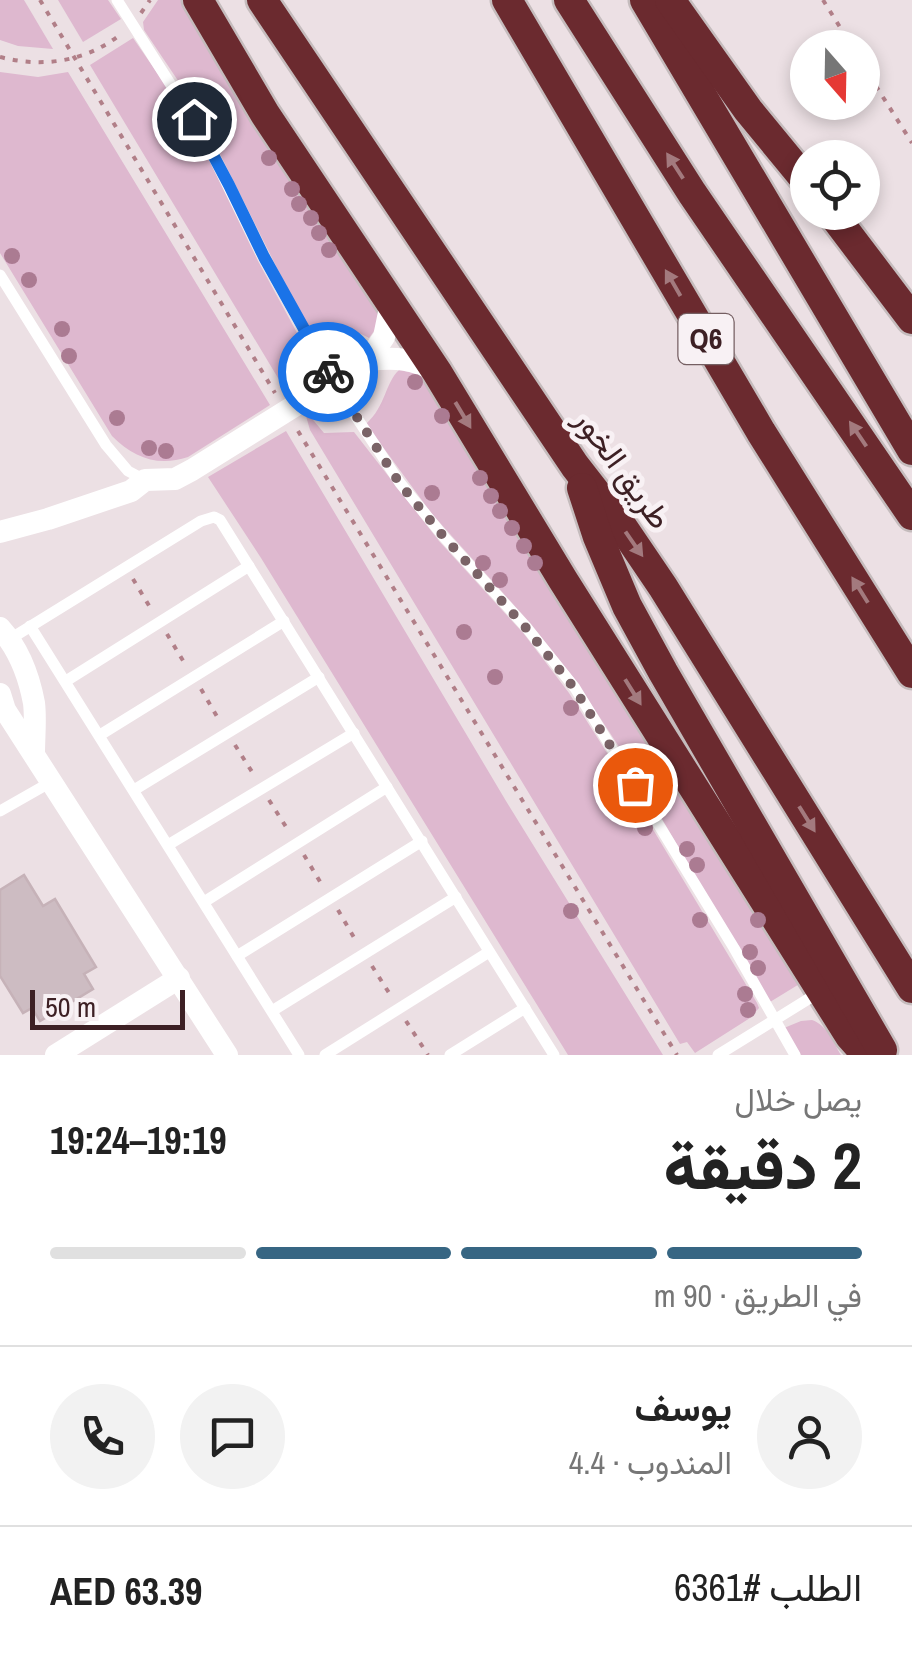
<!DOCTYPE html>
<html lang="ar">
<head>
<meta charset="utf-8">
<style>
  body { margin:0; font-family:"Archivo Narrow",Vazirmatn,sans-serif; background:#f2f2f2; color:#222; direction:rtl; height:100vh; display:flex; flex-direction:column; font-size:38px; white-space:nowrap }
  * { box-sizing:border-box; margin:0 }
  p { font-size:32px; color:#767676 }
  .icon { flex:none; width:55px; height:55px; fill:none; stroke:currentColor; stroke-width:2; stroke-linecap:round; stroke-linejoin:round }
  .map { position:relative; height:1055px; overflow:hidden; direction:ltr }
  .sheet { display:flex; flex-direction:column; background:#fff; flex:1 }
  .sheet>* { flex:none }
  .needle { width:65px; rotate:160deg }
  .controls { position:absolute; left:790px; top:30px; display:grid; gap:20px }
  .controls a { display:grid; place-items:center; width:90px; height:90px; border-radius:50%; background:#fff; box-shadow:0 5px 15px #0003; font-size:50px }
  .scale { position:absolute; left:30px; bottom:25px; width:155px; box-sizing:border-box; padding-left:10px; border:5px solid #3d2024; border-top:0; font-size:28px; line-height:35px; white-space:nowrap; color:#3d2024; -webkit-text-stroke:8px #f8f1f4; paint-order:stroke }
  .pin { position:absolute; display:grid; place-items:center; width:85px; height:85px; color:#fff; margin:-42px; border:5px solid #fff; border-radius:50%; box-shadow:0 2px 10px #0007 }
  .courier { position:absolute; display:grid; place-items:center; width:100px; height:100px; margin:-50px; border:8px solid #1a73e8; border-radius:50%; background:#fff; color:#222; box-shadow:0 2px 12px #0007 }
  .head em { font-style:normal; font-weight:800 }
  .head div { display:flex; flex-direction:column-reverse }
  .head { display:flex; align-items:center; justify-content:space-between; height:170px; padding:0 50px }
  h1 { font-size:65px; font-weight:800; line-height:75px }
  .bar { display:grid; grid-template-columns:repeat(4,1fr); gap:15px 10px; align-content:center; height:120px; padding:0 50px }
  .bar i { height:12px; border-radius:8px; background:#e0e0e0 }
  .bar .selected { background:#376683 }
  .bar p { grid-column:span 4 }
  .line { display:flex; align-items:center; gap:25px; padding:0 50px; border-top:2px solid #e0e0e0 }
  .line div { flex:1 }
  .round { display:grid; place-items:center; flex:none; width:105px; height:105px; border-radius:52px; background:#f2f2f2 }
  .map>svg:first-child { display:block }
</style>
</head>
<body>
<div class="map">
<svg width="912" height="1055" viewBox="0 0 912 1055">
  <rect width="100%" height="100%" fill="#ece0e4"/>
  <g fill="#deb8cf">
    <path d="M0 0H24L53 49 18 46 0 40Z"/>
    <path d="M58 0H108L121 19 83 42Z"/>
    <path d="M158 0H185L376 296 380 323 369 338C348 326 332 326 310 334L211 136 189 97 144 30 143 22Z"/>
    <path d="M133 38 178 103 206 154 258 261 301 340C292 350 282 362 288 376 293 390 292 376 292 391L284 388 90 65Z"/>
    <path d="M0 72 38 77 68 72 270 405 188 457C158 467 134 458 112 436L0 253Z"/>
    <path d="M399 370 414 373 432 387 801 983 770 1002 623 753 576 681 531 624 432 514 366 424C386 406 385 383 399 370Z"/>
    <path d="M309 415 324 433 354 432 439 541 524 634 569 693 609 756 757 1003 759 1008 750 1018 695 1053 687 1042 680 1044 310 430 306 416Z"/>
    <path d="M286 431 506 801 663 1055H568L261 558 208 477Z"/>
    <path d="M812 1020C827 1025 833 1042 841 1055H801L784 1028 801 1021Z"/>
  </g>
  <path fill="#cdbcc2" stroke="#c6b2b8" stroke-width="2.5" d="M24 875 43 906 55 899 96 967 84 974 93 989 40 1021 32 1008 23 1013 0 976V890Z"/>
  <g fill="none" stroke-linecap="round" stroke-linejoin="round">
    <defs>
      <g id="motorway">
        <path d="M198 0 265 114 437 372 563 580 850 1036 867 1055"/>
        <path d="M262 0 575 466 621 525 663 587 912 988"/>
        <path d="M507 0 761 432 912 673"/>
        <path d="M569 0 692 193 912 515"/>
        <path d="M645 0 912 450"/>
        <path d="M670 0 748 110 808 183"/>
        <path d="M831 212 912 319"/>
        <path d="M582 488 598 537 627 606 663 672 882 1050"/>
      </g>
    </defs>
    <use href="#motorway" stroke="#c5bcbd" stroke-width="35"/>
    <g stroke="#b17f88" stroke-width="4" stroke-dasharray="5 8" stroke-linecap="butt">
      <path d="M40 0 275 393"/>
      <path d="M823 0 853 48"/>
      <path d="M141 13 150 0"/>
      <path d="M0 57C42 68 86 62 121 34"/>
      <path d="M862 64 912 143"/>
      <path d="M298 431 677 1055"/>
      <path d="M133 579 151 609"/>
      <path d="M167 634 185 664"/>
      <path d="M201 689 219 720"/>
      <path d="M235 745 254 775"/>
      <path d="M269 800 288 830"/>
      <path d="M304 855 322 885"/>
      <path d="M338 910 356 941"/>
      <path d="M372 966 391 996"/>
      <path d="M406 1021 428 1055"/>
    </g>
    <g stroke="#fff" stroke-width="11">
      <path d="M117 0 204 137 263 257 333 382 400 483 444 537 526 627 575 688 734 948 795 1055"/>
      <path d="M0 275 106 445 128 471 145 480"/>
      <path d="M30 626 299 1055"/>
      <path d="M10 639 201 521 214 517 220 520 554 1055"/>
      <path d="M66 681 249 566"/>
      <path d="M100 735 284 621"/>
      <path d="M134 790 319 677"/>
      <path d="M0 811 51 782"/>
      <path d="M168 845 354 733"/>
      <path d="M204 902 387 787"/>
      <path d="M237 956 422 841"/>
      <path d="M272 1011 456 897"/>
      <path d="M325 1055 489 952"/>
      <path d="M450 1055 525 1008"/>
      <path d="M718 1055 818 993"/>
    </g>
    <g stroke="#fff" stroke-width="22">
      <path d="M368 360C395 357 413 358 437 372"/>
      <path d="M0 532 48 519 131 491 145 480 175 479 192 470 368 360 384 337 391 303"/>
      <path d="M0 628C18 648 29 676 34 703 36 718 34 737 34 753"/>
      <path d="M0 694 5 710 227 1055"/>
      <path d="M56 1055 179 978"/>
    </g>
    <use href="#motorway" stroke="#6b2a2f" stroke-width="30"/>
  </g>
  <g fill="#ab7b92">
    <circle cx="269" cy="158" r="8"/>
    <circle cx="292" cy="189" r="8"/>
    <circle cx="299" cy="204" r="8"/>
    <circle cx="311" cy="218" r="8"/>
    <circle cx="319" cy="233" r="8"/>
    <circle cx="329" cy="250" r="8"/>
    <circle cx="12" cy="256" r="8"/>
    <circle cx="29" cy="280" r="8"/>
    <circle cx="62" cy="329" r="8"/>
    <circle cx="69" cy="356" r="8"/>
    <circle cx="415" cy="382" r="8"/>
    <circle cx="442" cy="416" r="8"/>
    <circle cx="117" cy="418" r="8"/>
    <circle cx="149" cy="448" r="8"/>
    <circle cx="166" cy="451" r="8"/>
    <circle cx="480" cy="478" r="8"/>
    <circle cx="432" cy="493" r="8"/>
    <circle cx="491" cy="496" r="8"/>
    <circle cx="500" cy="511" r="8"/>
    <circle cx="512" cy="528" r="8"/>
    <circle cx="524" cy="546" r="8"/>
    <circle cx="483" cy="563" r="8"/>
    <circle cx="535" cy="563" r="8"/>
    <circle cx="500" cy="580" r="8"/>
    <circle cx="464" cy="632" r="8"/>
    <circle cx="495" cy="677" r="8"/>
    <circle cx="571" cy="708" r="8"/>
    <circle cx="645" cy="828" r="8"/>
    <circle cx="687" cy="849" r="8"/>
    <circle cx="697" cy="865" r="8"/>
    <circle cx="571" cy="911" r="8"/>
    <circle cx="700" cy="920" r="8"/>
    <circle cx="758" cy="920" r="8"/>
    <circle cx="750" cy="952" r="8"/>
    <circle cx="758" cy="968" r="8"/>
    <circle cx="745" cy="994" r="8"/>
    <circle cx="748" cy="1010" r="8"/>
  </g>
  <defs><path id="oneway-solid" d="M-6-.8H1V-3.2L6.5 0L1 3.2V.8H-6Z" transform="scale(2.5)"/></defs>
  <g fill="#a37a7e">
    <use href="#oneway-solid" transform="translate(675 166) rotate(-123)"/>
    <use href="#oneway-solid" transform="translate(673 283) rotate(-120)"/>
    <use href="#oneway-solid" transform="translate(463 415) rotate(59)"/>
    <use href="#oneway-solid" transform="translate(858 434) rotate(-124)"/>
    <use href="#oneway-solid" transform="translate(634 544) rotate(55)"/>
    <use href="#oneway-solid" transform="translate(860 590) rotate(-122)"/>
    <use href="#oneway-solid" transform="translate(633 692) rotate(58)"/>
    <use href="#oneway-solid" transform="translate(807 819) rotate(58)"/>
  </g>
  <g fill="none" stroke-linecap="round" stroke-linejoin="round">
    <path stroke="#7a6367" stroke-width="10" stroke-dasharray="0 18" d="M328 372 400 484 444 537 526 628 574 688 635 785"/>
    <path stroke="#1a73e8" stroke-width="12" d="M194 119 229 185 264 257 328 372"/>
  </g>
  <g text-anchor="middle" stroke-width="10" stroke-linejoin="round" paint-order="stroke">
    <rect fill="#f8f1f4" stroke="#755f62" stroke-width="2.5" x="678.5" y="314" width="55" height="50" rx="8"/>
    <g font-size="30" font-weight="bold" fill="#3d2024">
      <text x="706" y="349">Q6</text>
    </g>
    <g font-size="32" fill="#3d2024" stroke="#f8f1f4">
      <text transform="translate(623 469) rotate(54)" y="11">طريق الخور</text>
    </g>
  </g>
</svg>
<div class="controls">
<a><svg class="needle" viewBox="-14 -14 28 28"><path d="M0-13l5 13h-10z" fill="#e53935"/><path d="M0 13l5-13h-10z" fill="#767676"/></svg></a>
<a><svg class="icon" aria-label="locate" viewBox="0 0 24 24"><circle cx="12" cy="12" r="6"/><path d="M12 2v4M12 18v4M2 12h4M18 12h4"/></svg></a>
</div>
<div class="scale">50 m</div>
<div class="pin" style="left:635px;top:785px;background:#ea580c"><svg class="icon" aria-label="bag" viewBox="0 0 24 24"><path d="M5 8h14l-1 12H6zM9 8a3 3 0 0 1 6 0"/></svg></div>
<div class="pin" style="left:194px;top:119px;background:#1f2937"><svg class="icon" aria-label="home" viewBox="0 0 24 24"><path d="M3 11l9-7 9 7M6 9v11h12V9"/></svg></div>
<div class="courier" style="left:328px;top:372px"><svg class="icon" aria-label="bike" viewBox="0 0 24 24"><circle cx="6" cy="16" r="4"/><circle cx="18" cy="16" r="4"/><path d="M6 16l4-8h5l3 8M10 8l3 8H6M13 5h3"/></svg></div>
</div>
<section class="sheet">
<div class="head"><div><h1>2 دقيقة</h1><p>يصل خلال</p></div><em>19:19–19:24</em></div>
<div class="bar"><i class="selected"></i><i class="selected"></i><i class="selected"></i><i></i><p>في الطريق · 90 m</p></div>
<div class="line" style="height:180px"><a class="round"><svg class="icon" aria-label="person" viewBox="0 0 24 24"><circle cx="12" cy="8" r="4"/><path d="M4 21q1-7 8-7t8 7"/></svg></a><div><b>يوسف</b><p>المندوب · 4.4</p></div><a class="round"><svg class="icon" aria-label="chat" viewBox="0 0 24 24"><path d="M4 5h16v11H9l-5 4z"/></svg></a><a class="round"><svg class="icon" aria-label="phone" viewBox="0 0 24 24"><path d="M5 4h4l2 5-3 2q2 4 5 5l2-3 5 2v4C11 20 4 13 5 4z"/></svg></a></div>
<div class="line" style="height:130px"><div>الطلب #6361</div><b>AED 63.39</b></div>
</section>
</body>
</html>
